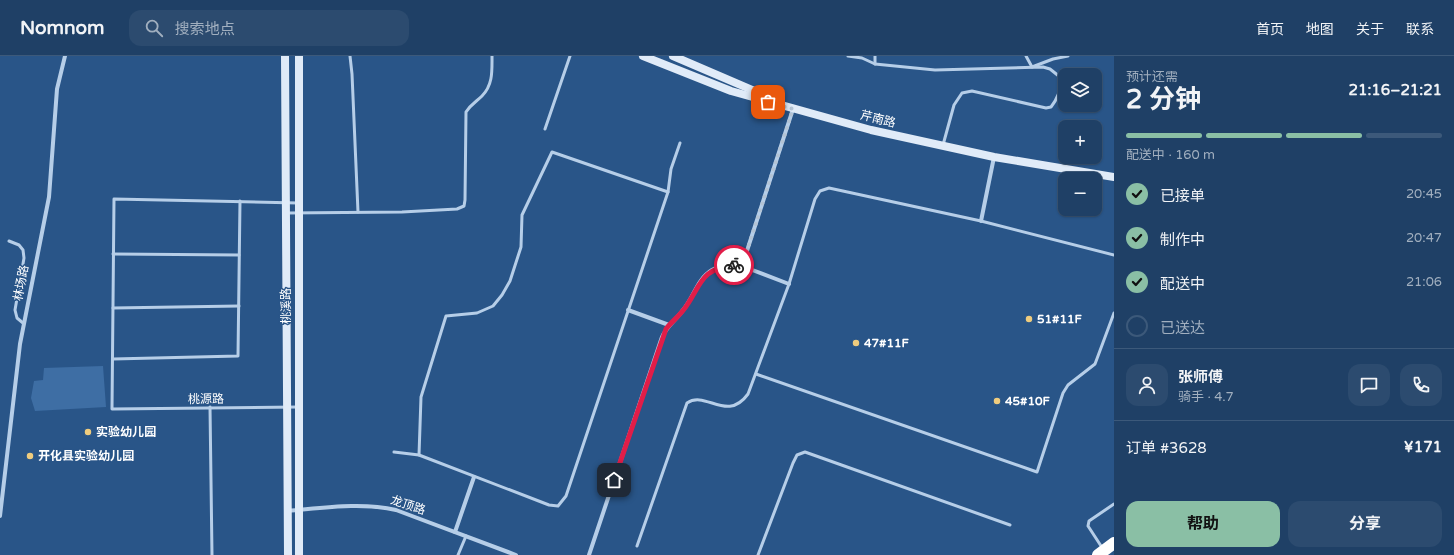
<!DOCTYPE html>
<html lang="zh">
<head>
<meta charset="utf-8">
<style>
  body { margin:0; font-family:"Varela Round","Noto Sans SC",sans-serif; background:#2c4b6f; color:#f1f3f6; height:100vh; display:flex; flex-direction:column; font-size:15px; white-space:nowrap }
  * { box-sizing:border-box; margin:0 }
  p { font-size:13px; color:#a1afbf }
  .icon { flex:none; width:22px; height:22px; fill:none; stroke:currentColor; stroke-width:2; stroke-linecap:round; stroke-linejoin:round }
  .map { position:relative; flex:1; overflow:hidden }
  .panel { display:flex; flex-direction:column; background:#1f4066; width:340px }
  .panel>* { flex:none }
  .buttons { position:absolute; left:1058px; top:12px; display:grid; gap:8px }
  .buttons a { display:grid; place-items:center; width:44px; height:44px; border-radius:8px; background:#1f4066; box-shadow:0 1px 3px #0004,0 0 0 1px #3c597a; font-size:20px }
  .pin { position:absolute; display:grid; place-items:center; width:34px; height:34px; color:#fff; margin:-17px; border-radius:8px; box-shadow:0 2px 6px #0006 }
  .courier { position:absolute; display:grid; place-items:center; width:40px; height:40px; margin:-20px; border:3px solid #e11d48; border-radius:50%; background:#fff; color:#222; box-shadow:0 1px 5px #0007 }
  .head em { font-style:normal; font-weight:700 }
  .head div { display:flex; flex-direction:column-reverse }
  .head { display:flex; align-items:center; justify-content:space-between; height:68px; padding:0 12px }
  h1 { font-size:26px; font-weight:700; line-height:30px }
  .bar { display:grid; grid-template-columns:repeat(4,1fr); gap:6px 4px; align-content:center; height:48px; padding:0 12px }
  .bar i { height:5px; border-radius:3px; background:#3c597a }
  .bar .active { background:#8abfa5 }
  .bar p { grid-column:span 4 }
  .line { display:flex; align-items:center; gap:10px; padding:0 12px; border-top:1px solid #3c597a }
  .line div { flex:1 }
  .round { display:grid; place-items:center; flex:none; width:42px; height:42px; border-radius:12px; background:#2c4b6f }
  ol { padding:0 12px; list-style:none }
  li { display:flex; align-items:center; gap:12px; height:44px }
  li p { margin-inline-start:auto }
  li .icon { padding:4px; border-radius:50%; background:#8abfa5; color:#111; stroke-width:4 }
  li:last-child { color:#a1afbf }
  li i { width:22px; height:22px; border:2px solid #3c597a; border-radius:50% }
  .primary-button { display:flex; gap:8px; margin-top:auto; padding:8px 12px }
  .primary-button a { flex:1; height:46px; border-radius:12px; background:#8abfa5; color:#111; font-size:16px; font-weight:700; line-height:46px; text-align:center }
  .primary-button a+a { background:#2c4b6f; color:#f1f3f6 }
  header { display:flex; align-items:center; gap:24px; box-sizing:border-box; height:56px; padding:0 20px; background:#1f4066; border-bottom:1px solid #3c597a }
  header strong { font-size:19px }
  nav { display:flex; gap:22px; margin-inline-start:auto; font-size:14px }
  .search { width:280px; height:36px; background:#2c4b6f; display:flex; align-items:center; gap:10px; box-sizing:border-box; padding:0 14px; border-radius:12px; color:#a1afbf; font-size:15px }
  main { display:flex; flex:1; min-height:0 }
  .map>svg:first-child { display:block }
</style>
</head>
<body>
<header>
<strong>Nomnom</strong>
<div class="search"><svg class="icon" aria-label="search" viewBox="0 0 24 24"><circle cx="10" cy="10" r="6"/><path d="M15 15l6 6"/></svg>搜索地点</div>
<nav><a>首页</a><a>地图</a><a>关于</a><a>联系</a></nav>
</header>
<main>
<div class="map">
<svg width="1114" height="499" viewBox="0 0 1114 499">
  <rect width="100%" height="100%" fill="#295588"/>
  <path fill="#3e6ea4" d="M103 310 106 351 35 355 31 342 34 325 43 324 44 312Z"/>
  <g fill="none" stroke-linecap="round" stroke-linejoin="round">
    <g stroke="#b6cee8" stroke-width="3">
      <path d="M350 0 352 18 358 156"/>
      <path d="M848 0 862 2 875 8 935 14 1043 11 1050 13 1060 21C1062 32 1058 42 1051 51L1046 52 972 35 962 37 954 49 943 89"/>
      <path d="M1026 0 1032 11 1053 3 1068 0"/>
      <path d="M875 8V0"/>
      <path d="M545 73 570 0"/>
      <path d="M287 157 402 156 457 153 464 150 465 144 466 56C471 48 476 46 482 40 493 29 492 15 492 0"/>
      <path d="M9 185 19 189 23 194 24 202 15 254 17 262 23 267"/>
      <path d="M113 198 239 199"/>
      <path d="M113 252 239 250"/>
      <path d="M113 303 238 300 240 145"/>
      <path d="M756 318 1037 416 1063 337 1068 329 1095 308 1114 257"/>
      <path d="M210 351 212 499"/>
      <path d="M298 351 112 353 114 143 298 147"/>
      <path d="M394 396 419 399 549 449 558 450 566 440 668 136 671 113 680 87"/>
      <path d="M419 399 421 341 446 260 477 257 493 250 502 239 510 225 521 191 522 159 552 96 668 136"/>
      <path d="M637 490 687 347C706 334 727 367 748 338L789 228 815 143 820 135 829 132 981 165 1114 199"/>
      <path d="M1103 493 1088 470 1089 465 1114 448"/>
      <path d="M458 499 466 480"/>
      <path d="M758 499 793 407 797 399 805 396 1010 469"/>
    </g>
    <g stroke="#b6cee8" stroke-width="4">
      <path d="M981 165 994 101"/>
      <path d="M741 207 747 212 789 228"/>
      <path d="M628 254 669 269"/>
      <path d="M288 455C323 452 361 446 396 454L516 499"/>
      <path d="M0 460 20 288 49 141 57 33 65 0"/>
      <path d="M455 476 474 421"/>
      <path d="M589 499 662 281C667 270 676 264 683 254 694 241 697 223 712 214 722 208 737 213 744 204L793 53"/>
    </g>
    <g stroke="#e0ebf8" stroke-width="8">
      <path d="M285 0 288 499"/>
      <path d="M299 0V499"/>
      <path d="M643 0 731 35 871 74 994 101 1114 121"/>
      <path d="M673 0 771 42"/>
    </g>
    <path stroke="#fff" stroke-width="12" d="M1098 499 1114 487"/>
  </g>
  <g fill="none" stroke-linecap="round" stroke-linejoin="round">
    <path stroke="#b4c4d5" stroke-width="4" stroke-dasharray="0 7.2" d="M734 209 742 208 744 204 793 53 768 46"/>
    <path stroke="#e11d48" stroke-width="5" d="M614 424 666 273C672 265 681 259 687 249 702 226 702 213 734 209"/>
  </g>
  <g fill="#efcc7e" stroke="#295588" stroke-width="1.5">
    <circle cx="1029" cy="263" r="4"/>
    <circle cx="856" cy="287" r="4"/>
    <circle cx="997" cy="345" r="4"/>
    <circle cx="88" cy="376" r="4"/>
    <circle cx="30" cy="400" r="4"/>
  </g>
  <g text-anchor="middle" stroke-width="3" stroke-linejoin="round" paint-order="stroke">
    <g font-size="12" fill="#fff" stroke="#295588">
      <text transform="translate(878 63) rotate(14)" y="4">芹南路</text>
      <text transform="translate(21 227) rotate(-79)" y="4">林场路</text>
      <text transform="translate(286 250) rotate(-90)" y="4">桃溪路</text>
      <text transform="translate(206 343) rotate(-1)" y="4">桃源路</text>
      <text transform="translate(408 449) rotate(18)" y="4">龙顶路</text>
    </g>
    <g font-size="12" font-weight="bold" fill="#fff" stroke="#295588" text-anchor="start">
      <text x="1037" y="267">51#11F</text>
      <text x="864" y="291">47#11F</text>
      <text x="1005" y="349">45#10F</text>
      <text x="96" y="380">实验幼儿园</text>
      <text x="38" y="404">开化县实验幼儿园</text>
    </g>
  </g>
</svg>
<div class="buttons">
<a><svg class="icon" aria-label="layers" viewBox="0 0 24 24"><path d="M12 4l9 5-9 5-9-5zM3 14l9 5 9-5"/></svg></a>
<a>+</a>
<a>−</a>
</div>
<div class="pin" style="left:768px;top:46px;background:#ea580c"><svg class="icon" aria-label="bag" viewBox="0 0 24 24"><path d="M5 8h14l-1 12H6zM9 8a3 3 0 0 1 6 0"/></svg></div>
<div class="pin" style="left:614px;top:424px;background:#1f2937"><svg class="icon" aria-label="home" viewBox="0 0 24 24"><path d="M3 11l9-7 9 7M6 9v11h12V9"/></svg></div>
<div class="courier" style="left:734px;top:209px"><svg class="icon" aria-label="bike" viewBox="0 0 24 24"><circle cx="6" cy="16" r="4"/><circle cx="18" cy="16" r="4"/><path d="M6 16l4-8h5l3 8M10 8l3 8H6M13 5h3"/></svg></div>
</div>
<section class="panel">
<div class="head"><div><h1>2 分钟</h1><p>预计还需</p></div><em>21:16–21:21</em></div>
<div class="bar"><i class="active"></i><i class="active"></i><i class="active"></i><i></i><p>配送中 · 160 m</p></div>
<ol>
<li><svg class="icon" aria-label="check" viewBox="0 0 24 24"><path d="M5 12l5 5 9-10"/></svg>已接单<p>20:45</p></li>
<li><svg class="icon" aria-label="check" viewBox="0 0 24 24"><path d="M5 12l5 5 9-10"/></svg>制作中<p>20:47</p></li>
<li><svg class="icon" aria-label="check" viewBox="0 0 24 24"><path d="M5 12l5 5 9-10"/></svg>配送中<p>21:06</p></li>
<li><i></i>已送达</li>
</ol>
<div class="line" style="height:72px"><a class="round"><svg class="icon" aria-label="person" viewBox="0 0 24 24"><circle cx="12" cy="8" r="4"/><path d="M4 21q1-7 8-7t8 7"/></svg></a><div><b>张师傅</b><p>骑手 · 4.7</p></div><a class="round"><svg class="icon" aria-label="chat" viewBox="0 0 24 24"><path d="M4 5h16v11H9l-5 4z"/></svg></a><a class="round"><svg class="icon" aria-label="phone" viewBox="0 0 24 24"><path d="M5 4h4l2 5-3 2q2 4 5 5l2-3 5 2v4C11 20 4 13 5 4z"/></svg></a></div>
<div class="line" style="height:52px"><div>订单 #3628</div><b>¥171</b></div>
<div class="primary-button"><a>帮助</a><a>分享</a></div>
</section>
</main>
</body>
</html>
